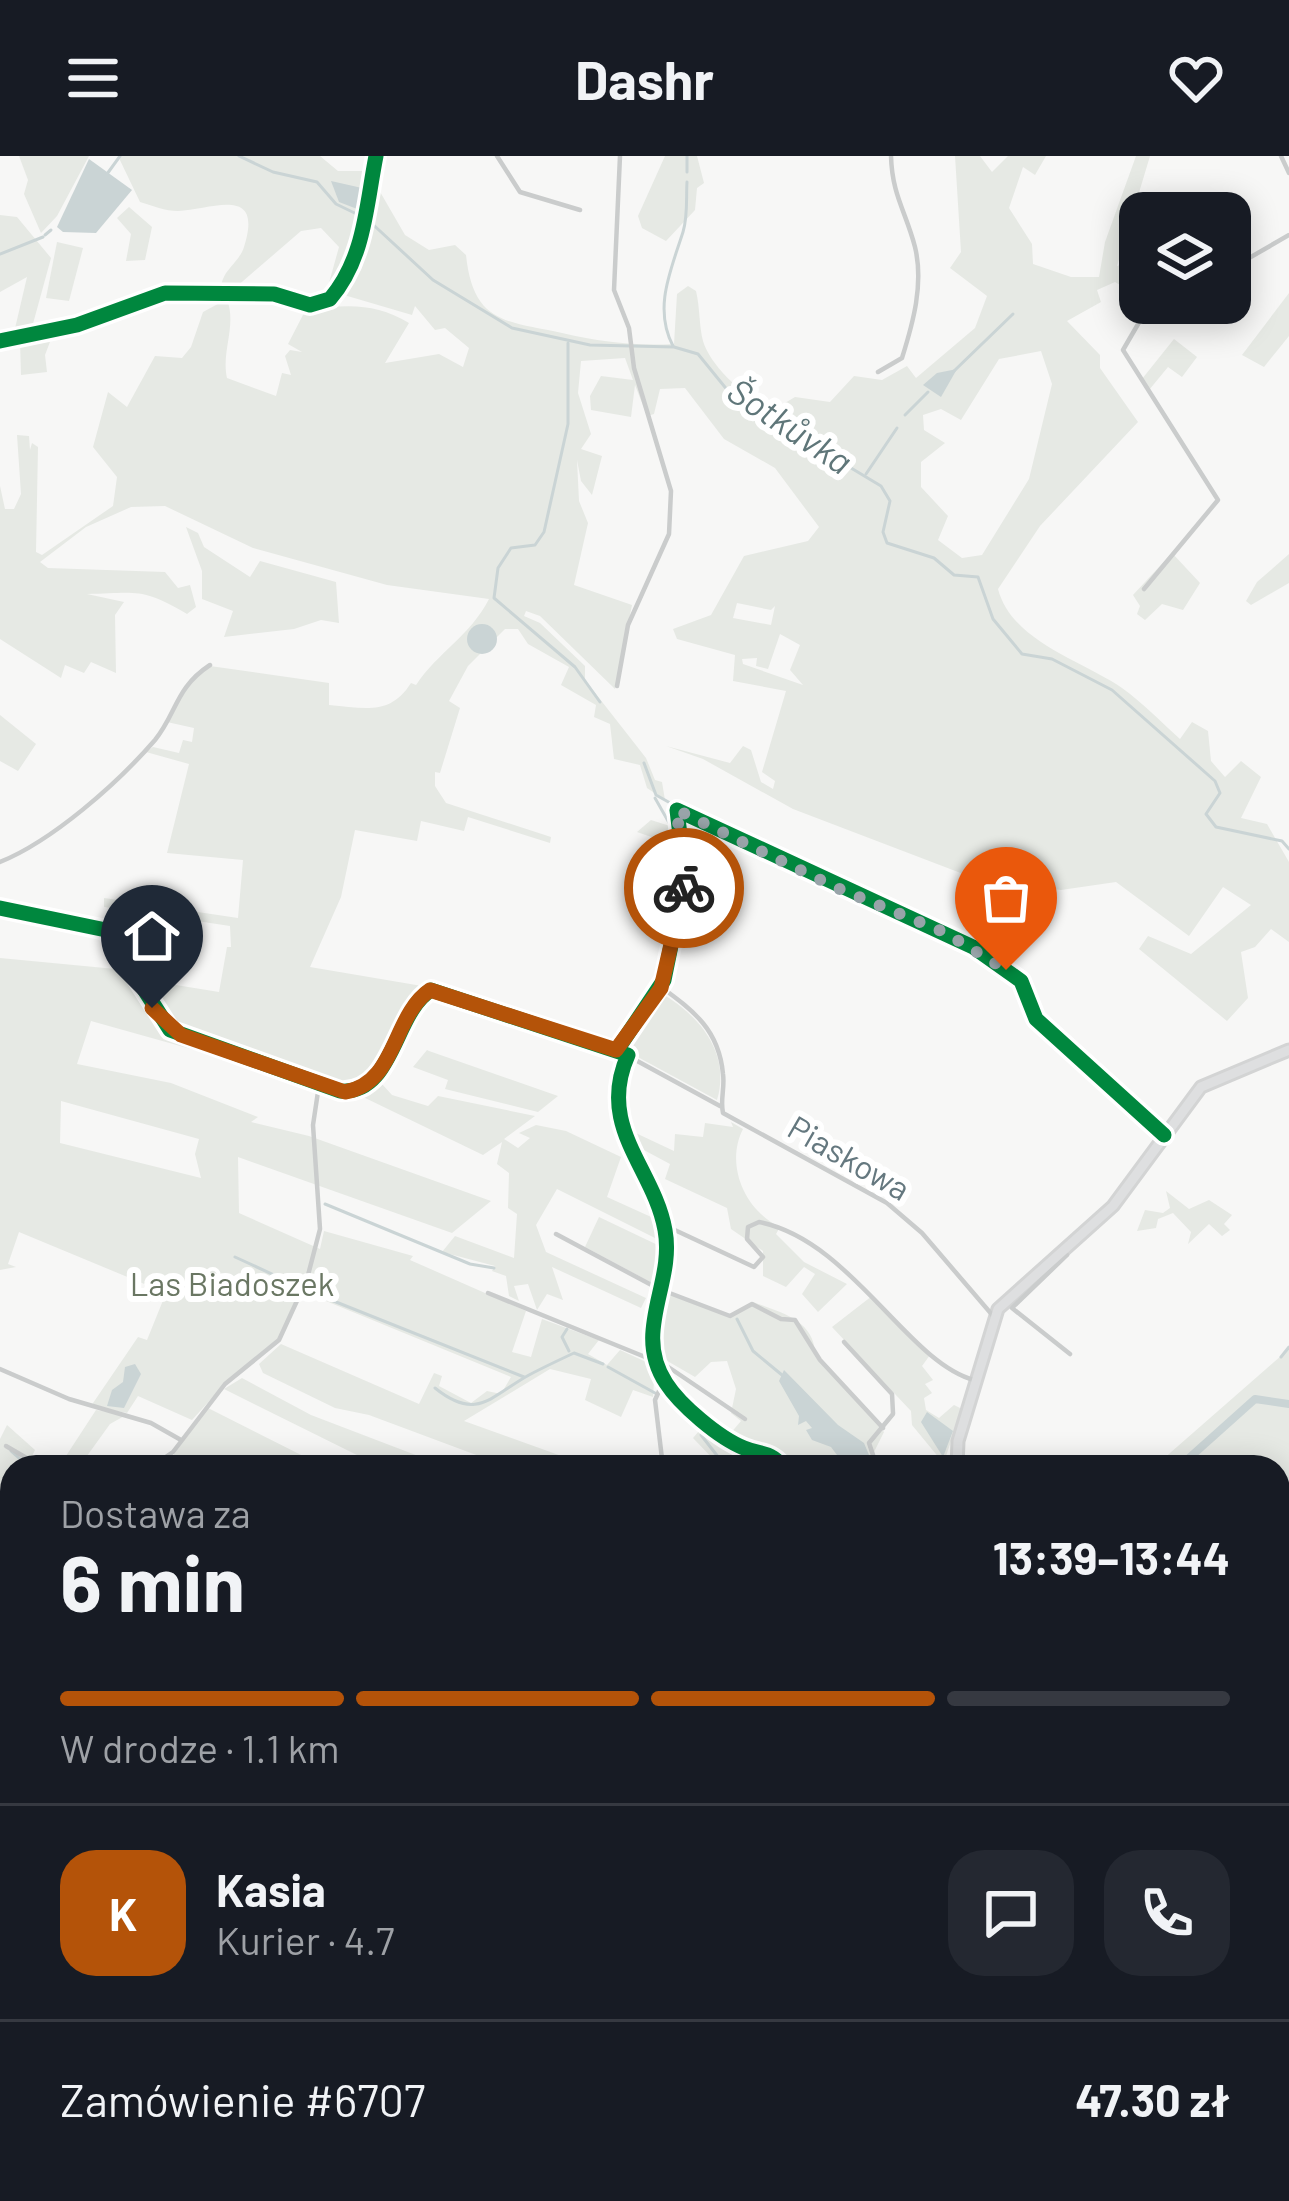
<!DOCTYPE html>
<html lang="pl">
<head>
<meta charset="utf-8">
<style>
  body { margin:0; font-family:Barlow,sans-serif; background:#242831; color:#f1f3f6; height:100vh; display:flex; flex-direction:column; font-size:45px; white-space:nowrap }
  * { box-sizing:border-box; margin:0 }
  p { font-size:39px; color:#9ea1a6 }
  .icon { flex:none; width:66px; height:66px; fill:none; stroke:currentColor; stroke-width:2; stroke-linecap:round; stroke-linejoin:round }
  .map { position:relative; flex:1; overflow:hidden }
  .details { position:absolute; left:0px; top:1299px; width:1290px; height:747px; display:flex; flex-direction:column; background:#171b24; border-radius:36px 36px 0 0; box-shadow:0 6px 30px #0003 }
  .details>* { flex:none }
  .buttons { position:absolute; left:1119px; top:36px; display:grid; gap:24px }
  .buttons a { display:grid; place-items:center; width:132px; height:132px; border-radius:24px; background:#171b24; box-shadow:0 6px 30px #0003; font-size:60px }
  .pin { position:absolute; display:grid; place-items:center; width:102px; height:102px; color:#fff; margin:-123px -51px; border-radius:50% 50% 50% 0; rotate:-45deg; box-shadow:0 0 12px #0007 }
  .pin .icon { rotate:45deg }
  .courier { position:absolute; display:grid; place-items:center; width:120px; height:120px; margin:-60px; border:9px solid #b45309; border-radius:50%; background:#fff; color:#222; box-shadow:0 3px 15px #0007 }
  .summary em { font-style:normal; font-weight:700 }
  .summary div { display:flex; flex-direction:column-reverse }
  .summary { display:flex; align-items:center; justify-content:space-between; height:204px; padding:0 60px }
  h1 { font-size:78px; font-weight:700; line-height:90px }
  .bar { display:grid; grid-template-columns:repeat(4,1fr); gap:18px 12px; align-content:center; height:144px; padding:0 60px }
  .bar i { height:15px; border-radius:9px; background:#363941 }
  .bar .current { background:#b45309 }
  .bar p { grid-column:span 4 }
  .line { display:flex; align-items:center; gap:30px; padding:0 60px; border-top:3px solid #363941 }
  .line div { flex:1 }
  .round { display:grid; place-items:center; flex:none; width:126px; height:126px; border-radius:36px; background:#242831 }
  header { display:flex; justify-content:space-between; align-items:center; height:156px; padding:0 60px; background:#171b24; font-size:54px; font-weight:700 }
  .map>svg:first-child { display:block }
</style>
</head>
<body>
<header><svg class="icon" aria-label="menu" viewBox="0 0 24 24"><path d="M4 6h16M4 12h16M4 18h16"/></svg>Dashr<svg class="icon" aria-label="heart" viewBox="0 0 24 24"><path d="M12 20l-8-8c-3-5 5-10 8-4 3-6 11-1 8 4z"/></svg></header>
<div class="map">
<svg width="1289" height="2045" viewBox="0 0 1289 2045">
  <rect width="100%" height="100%" fill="#f7f7f6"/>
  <g fill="#e6e9e4" fill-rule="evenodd">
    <path d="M19 0H89L57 60 41 77 24 38 28 24Z"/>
    <path d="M118 0H320L338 15H368L405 79 429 94 455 89 466 99C473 168 507 165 562 177 602 186 633 190 674 188L677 138 688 130 696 135C700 151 699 170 703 185 710 210 748 245 773 254L795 241 830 246 854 220 882 224 907 210 916 222 975 172 987 140 950 112 961 96 955 0H980L992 16 1008 0H1046L1035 19 1023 11 1009 52 1032 88 1033 108 1071 121H1099L1105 86 1136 0H1150L1117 110 1140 102V141L1115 126 1097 134 1101 146 1067 165 1100 199V212L1138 266 1040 370 998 433C1012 486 1083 505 1122 532 1143 547 1161 566 1180 583L1192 566 1208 575 1211 605 1225 621 1241 605 1261 621 1241 662 1267 668 1289 706V786L1271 773 1255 791 1241 796 1248 842 1227 865 1139 793 1148 780 1191 798 1251 749 1223 731 1189 780 1116 726 1061 734 979 724 793 653 703 603 666 590 730 607 743 590 751 594 761 626 773 633 775 625 762 616 786 535 733 525 735 499 677 483 673 473 711 459 744 400 808 385 819 371 775 312 724 283 685 232 660 233 654 258 647 260 635 229 631 261 591 254 590 240 601 220 633 224 625 202 581 205 578 237 591 278 581 293 602 300 592 339 581 325 577 304 579 345 588 367 574 429 632 449 615 533 540 460 526 455 524 460 540 467 585 510V524L646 602 655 624 662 626 665 644 647 632 640 609 614 603 610 568 594 561 596 549 561 529 569 511 528 488 518 473H505L468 510 449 545 460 552 440 617 435 616V630L446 647 551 681 550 687 468 661 464 675 421 665 417 685 355 674 341 741 310 811 428 831C406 866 385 936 337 934L91 865 77 908 171 927 258 961 251 966 309 980 491 1045 452 1077 238 1001 239 1057 320 1093 324 1075 413 1100 410 1104 526 1155 512 1196 531 1201 542 1163 599 1184 588 1198 607 1209 620 1194 655 1210 653 1241 633 1234 621 1261 585 1244 591 1223 550 1213 464 1265 592 1311H530L487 1303 369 1259 335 1252 263 1217 259 1208 281 1188 419 1248 434 1217 442 1220 439 1230 471 1247 487 1235 501 1238 511 1221 304 1136 307 1128 275 1189 232 1220 192 1264 138 1240 127 1257 91 1250 138 1181 147 1184 166 1137 19 1076 8 1108 16 1111 0 1114V802L126 814 135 828 139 823 219 836 227 791H231L230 770 104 751V742L238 762 243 704 167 697 189 608 146 596 153 591 179 597 183 584 192 586 194 572 167 566 187 530 210 510 329 527V549C365 552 390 560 411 527L416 529C438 496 470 480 489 443L387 429 253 392 165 350 131 351 86 371 40 406 48 412 165 416 178 432 190 429 196 451 187 458C142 431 136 437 87 438L124 446 115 459 116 517 91 506 84 517 65 509 61 522 0 483V330L5 353H14L21 338 17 279 29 280 30 294 32 287 38 291 36 396 42 399 113 350 117 321 93 291 108 236 127 251 155 200 182 202 191 191 203 156 227 143C237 171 221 195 227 222L276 240 282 217 291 219 285 200 290 194 302 196 288 188 305 155C343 148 375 146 409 167L385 207 439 198 463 211 469 192 445 172 435 174 415 150 412 159 327 134 339 91 321 72 301 75 235 132H221C222 114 239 107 244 91 264 28 211 54 178 55 165 55 153 50 140 46ZM1041 195 1052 228 1029 323 982 399 962 402 938 384 948 360 921 331V306L945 287 924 274 923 259 941 253 961 264 999 203ZM737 447 771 454 775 450 771 469 733 462ZM780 478 800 489 790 514 803 529 743 508 742 503 757 502 756 510 768 513ZM61 945 199 983 195 998 201 1022 60 987Z"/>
    <path d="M665 0H697L704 27 697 32 695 54 666 85 642 72 638 60Z"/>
    <path d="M129 51 152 71 145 104 126 105 131 78 117 62Z"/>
    <path d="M0 59 17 61 51 102 31 175 13 181 27 121 0 136Z"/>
    <path d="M57 86 83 92 69 145 46 142Z"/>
    <path d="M1289 137V180L1264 211 1242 199Z"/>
    <path d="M53 178 45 199 47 216 21 219 20 185Z"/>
    <path d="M1174 183 1197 201 1182 221 1168 211 1149 234 1142 223Z"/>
    <path d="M186 371 198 377 204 391 250 421 260 405 336 426 339 467 321 464 294 473 224 481 233 455 202 443V415Z"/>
    <path d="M1172 397 1200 427 1183 454 1162 448 1145 464 1137 458 1140 450 1133 439Z"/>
    <path d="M1289 398V427L1251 449 1246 445 1257 426Z"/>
    <path d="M0 559 36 588 18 615 0 605Z"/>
    <path d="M651 664 673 671 678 704 663 699 660 684 637 676Z"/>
    <path d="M661 837C699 859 731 897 717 944L623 893Z"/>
    <path d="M427 894 429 895 558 940 538 956 445 933 448 924 413 911Z"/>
    <path d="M382 928 392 939 428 950 438 940 535 960 504 983 518 992 530 982 519 977 536 969 566 975 621 1001 607 1041 660 1065 663 1086 557 1033 536 1069 546 1096 646 1142 641 1152 552 1111 563 1144 547 1138 537 1154 528 1128 514 1130 519 1145 509 1140 506 1120 492 1115 495 1110 442 1096 455 1080 514 1102 517 1058 508 1052 509 1017 497 1008 502 986 483 999 361 940Z"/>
    <path d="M731 966 743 973C725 1008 744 1054 780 1071L776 1078 804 1106 847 1128 818 1156 802 1138 815 1118 804 1111 786 1131 763 1120V1095L731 1073 727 1052 665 1023 670 1008 627 985 625 972 674 995 675 978 703 981 705 967 733 971Z"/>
    <path d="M1166 1035 1189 1053 1209 1044 1232 1059 1224 1068 1230 1074 1222 1080 1209 1068 1188 1088 1191 1076 1173 1057 1158 1063 1156 1072 1137 1075 1145 1054 1163 1057 1170 1052Z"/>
    <path d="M599 1061 664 1092 656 1129 585 1091Z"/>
    <path d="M660 1135 731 1159 753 1146C780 1156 814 1164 815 1197L884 1276 870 1304 876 1311H787C771 1292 750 1294 729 1279L741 1265 731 1257 736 1233 727 1205 711 1206 695 1221 657 1199 653 1176Z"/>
    <path d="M872 1140 930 1199 922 1210 933 1224 925 1228 932 1237 924 1242 926 1254 939 1262 954 1249 962 1253 946 1300 940 1303 912 1269 911 1255 832 1171Z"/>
    <path d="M1289 1193V1393L1278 1406V1311H1154Z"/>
    <path d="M242 1222 311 1259 447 1311H387L363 1302 224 1233Z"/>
    <path d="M208 1252 319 1308 318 1311H157L169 1305Z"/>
    <path d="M96 1254 126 1259 110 1268 79 1311H44L66 1300Z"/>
    <path d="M706 1267 744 1297 756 1298 744 1311H721L693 1282Z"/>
    <path d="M7 1269 35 1294 28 1308 34 1311H12V1399H5L0 1381V1283Z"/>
    <path d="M1289 1419V1590L1278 1592V1435Z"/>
    <path d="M0 1458 12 1467V1646L0 1650Z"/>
    <path d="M12 1683V1729L0 1732V1687Z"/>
    <path d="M12 1771V1821L0 1824V1774Z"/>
    <path d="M1278 1881 1289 1894V1949L1278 1930Z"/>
    <path d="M876 2034H986L982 2045H857Z"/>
    <path d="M1039 2034H1108L1092 2045H1030Z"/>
    <path d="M1264 2034 1250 2045H1160L1156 2035Z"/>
  </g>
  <g fill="#cad4d5">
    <path d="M89 3 132 34 96 77 63 76 57 71Z"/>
    <path d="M331 25 362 32 365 56 339 46Z"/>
    <path d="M957 213 941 241 923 229 937 217Z"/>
    <circle cx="482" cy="483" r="15"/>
    <path d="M135 1208 141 1218 124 1252 107 1250 112 1234 123 1226 125 1211Z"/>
    <path d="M784 1214 838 1269 864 1287 874 1311H846L831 1291 812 1284 806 1274 812 1272 806 1265 798 1269 799 1260 779 1225Z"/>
    <path d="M927 1256 953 1275 943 1301 921 1266Z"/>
  </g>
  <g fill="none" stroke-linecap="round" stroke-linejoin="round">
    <g stroke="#cad4d5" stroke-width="3">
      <path d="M239 0 273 16 317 26 336 48 367 63 433 124 512 172 590 189 674 191 698 198 733 241 881 330 890 345 883 376 887 387 934 402 954 419 978 421 993 463 1022 498 1052 503 1112 534 1215 625 1220 637 1206 658 1216 671 1282 685 1289 693"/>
      <path d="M687 16V0"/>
      <path d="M107 18 120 0"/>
      <path d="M45 79 51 74"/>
      <path d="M0 98 43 81"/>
      <path d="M568 187V268L544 376 535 389 511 392 498 412 494 442 575 511 600 546"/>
      <path d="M673 190C653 152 671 114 683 76 688 60 686 42 687 26"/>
      <path d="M954 215 1013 158"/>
      <path d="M905 259 928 236"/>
      <path d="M866 318 897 272"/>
      <path d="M644 607 656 639 672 648"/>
      <path d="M655 642 672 672"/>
      <path d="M325 1048 470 1108 494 1112"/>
      <path d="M235 1101 300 1131"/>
      <path d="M306 1134 524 1221"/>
      <path d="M737 1163 753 1195 782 1219"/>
      <path d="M567 1173 562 1181 569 1195"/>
      <path d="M1281 1201 1289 1191"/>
      <path d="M608 1211 655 1237"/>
      <path d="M435 1232C477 1266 491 1240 529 1219 544 1211 559 1204 574 1197L603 1208"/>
      <path d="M701 1279 726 1311"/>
      <path d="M11 1295 29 1311"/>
      <path d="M0 1363 12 1376"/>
      <path d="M1278 1409 1289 1396"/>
      <path d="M0 1675 12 1671"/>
      <path d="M0 1913 12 1911"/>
      <path d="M1278 1918 1289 1937"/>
      <path d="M0 1992 12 1989"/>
      <path d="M1131 2034 1138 2041"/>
    </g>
    <g stroke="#cad4d5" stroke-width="8">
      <path d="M1179 1311 1255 1243 1289 1248"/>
      <path d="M1077 2034 1083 2045"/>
    </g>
    <defs>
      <g id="secondary">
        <path d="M957 1311 958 1285 998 1153 1113 1050 1201 931 1289 894"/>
        <path d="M0 1401H12"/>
        <path d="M1278 1636 1289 1632"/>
        <path d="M1278 1994 1288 2020"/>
        <path d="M0 2004 12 2003"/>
        <path d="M193 2045 196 2034"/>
        <path d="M787 2045 788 2034"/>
        <path d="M1267 2045 1285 2035"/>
      </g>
    </defs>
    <use href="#secondary" stroke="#d3d4d4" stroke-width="15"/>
    <g stroke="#cacccc" stroke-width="4.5">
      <path d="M497 0 520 36 580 54"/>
      <path d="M1281 0 1289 17"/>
      <path d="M1230 113 1289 79"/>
      <path d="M0 185 77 169 165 137 274 138 310 149 330 143C365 102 366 50 376 0"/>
      <path d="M878 216 902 202C913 167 924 128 915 91 906 56 892 39 891 0"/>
      <path d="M1144 433 1218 344 1123 194 1141 163 1175 147"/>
      <path d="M617 530 628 469 669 378 671 335 634 212 629 172 614 134 620 0"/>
      <path d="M0 706C52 685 117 628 155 584 177 557 175 532 210 509"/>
      <path d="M0 752 106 774C131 803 138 850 171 874 194 892 341 944 363 930 398 906 395 855 431 834L617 894 720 950"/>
      <path d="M661 831C694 855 719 874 723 918 725 932 720 944 723 957L887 1047 922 1077 994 1161"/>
      <path d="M617 894 664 824 685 721 677 654 973 791 1021 825 1036 863 1164 979"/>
      <path d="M628 899C596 971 654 1012 665 1074 675 1128 632 1175 666 1227 680 1249 719 1282 744 1292 761 1299 770 1295 783 1311"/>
      <path d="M664 1069 754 1111 763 1101 747 1083 748 1071 759 1066C851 1084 907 1206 974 1224"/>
      <path d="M556 1078 659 1133 730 1160 752 1148 781 1163 795 1164 820 1204 883 1272"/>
      <path d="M1062 1096 1067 1099 1012 1152 1070 1198"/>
      <path d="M488 1137 655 1205"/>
      <path d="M844 1186 892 1238 893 1257"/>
      <path d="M655 1202 745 1263"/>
      <path d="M0 1213 69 1243 151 1267 181 1284"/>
      <path d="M6 1290 42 1311"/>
      <path d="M151 1311 173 1296 225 1228 279 1184 307 1123 320 1073 313 969 319 929"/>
      <path d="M663 1311 655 1244 664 1224"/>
      <path d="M877 1311 869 1287 893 1258"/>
      <path d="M0 1682 12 1679"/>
      <path d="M1278 1718 1289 1716"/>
      <path d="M1278 1854 1289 1850"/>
      <path d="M1278 1876 1289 1889"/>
      <path d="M481 2034 485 2045"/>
      <path d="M1254 2034 1260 2045"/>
      <path d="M712 2035 715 2045"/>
      <path d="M1027 2045 1033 2034"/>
      <path d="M1138 2045 1150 2034"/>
    </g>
    <use href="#secondary" stroke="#dedfe0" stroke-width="9"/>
    <defs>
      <g id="cycleway">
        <path d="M0 185 77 169 165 137 274 138 310 149 330 143C365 102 366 50 376 0"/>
        <path d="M0 752 106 774 170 874 340 935C394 939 394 856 431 834L628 899C596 971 654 1012 665 1074 675 1128 632 1175 666 1227 680 1249 719 1282 744 1292 761 1299 770 1295 783 1311"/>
        <path d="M617 894 664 824 685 721 677 654 973 791 1021 825 1036 863 1164 979"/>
      </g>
    </defs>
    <use href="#cycleway" stroke="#fff" stroke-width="22"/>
    <use href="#cycleway" stroke="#00873e" stroke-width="15"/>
  </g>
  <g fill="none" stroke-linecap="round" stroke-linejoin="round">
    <path stroke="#98a4a9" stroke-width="12" stroke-dasharray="0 21.6" d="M684 732 677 654 837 732 944 776 1006 814"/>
    <path stroke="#b45309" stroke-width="15" d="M152 852 181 879 345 936C397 927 392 860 430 834L616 894 661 832 684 732"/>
  </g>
  <g text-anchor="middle" stroke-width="12" stroke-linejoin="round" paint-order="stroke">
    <g font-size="33" fill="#65787f" stroke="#fff">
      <text transform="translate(849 1002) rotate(30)" y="12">Piaskowa</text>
    </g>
    <g font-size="33" fill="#6a7763" stroke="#fff">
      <text x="232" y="1140">Las Biadoszek</text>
    </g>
    <g font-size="36" font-style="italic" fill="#5f7679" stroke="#fff">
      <text transform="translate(790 270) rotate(34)" y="13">Šotkůvka</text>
    </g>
  </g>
</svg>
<div class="buttons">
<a><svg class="icon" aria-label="layers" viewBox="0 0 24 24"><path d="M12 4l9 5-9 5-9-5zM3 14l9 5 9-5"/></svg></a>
</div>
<div class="pin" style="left:1006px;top:814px;background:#ea580c"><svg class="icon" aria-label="bag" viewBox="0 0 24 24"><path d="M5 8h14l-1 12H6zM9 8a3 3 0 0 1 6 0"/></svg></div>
<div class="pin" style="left:152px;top:852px;background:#1f2937"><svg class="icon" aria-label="home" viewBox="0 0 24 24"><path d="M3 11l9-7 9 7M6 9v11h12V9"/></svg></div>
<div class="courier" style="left:684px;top:732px"><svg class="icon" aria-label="bike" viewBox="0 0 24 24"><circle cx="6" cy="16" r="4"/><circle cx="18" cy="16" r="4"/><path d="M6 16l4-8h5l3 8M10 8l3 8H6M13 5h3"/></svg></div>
<section class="details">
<div class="summary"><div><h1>6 min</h1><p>Dostawa za</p></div><em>13:39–13:44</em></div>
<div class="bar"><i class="current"></i><i class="current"></i><i class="current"></i><i></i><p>W drodze · 1.1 km</p></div>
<div class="line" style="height:216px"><b class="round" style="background:#b45309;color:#fff">K</b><div><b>Kasia</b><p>Kurier · 4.7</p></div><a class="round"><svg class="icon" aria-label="chat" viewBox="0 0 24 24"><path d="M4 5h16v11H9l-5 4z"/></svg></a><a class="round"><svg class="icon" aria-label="phone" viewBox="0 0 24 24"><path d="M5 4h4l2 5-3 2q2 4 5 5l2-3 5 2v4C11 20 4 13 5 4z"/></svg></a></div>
<div class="line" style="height:156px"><div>Zamówienie #6707</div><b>47.30 zł</b></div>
</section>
</div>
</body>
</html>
